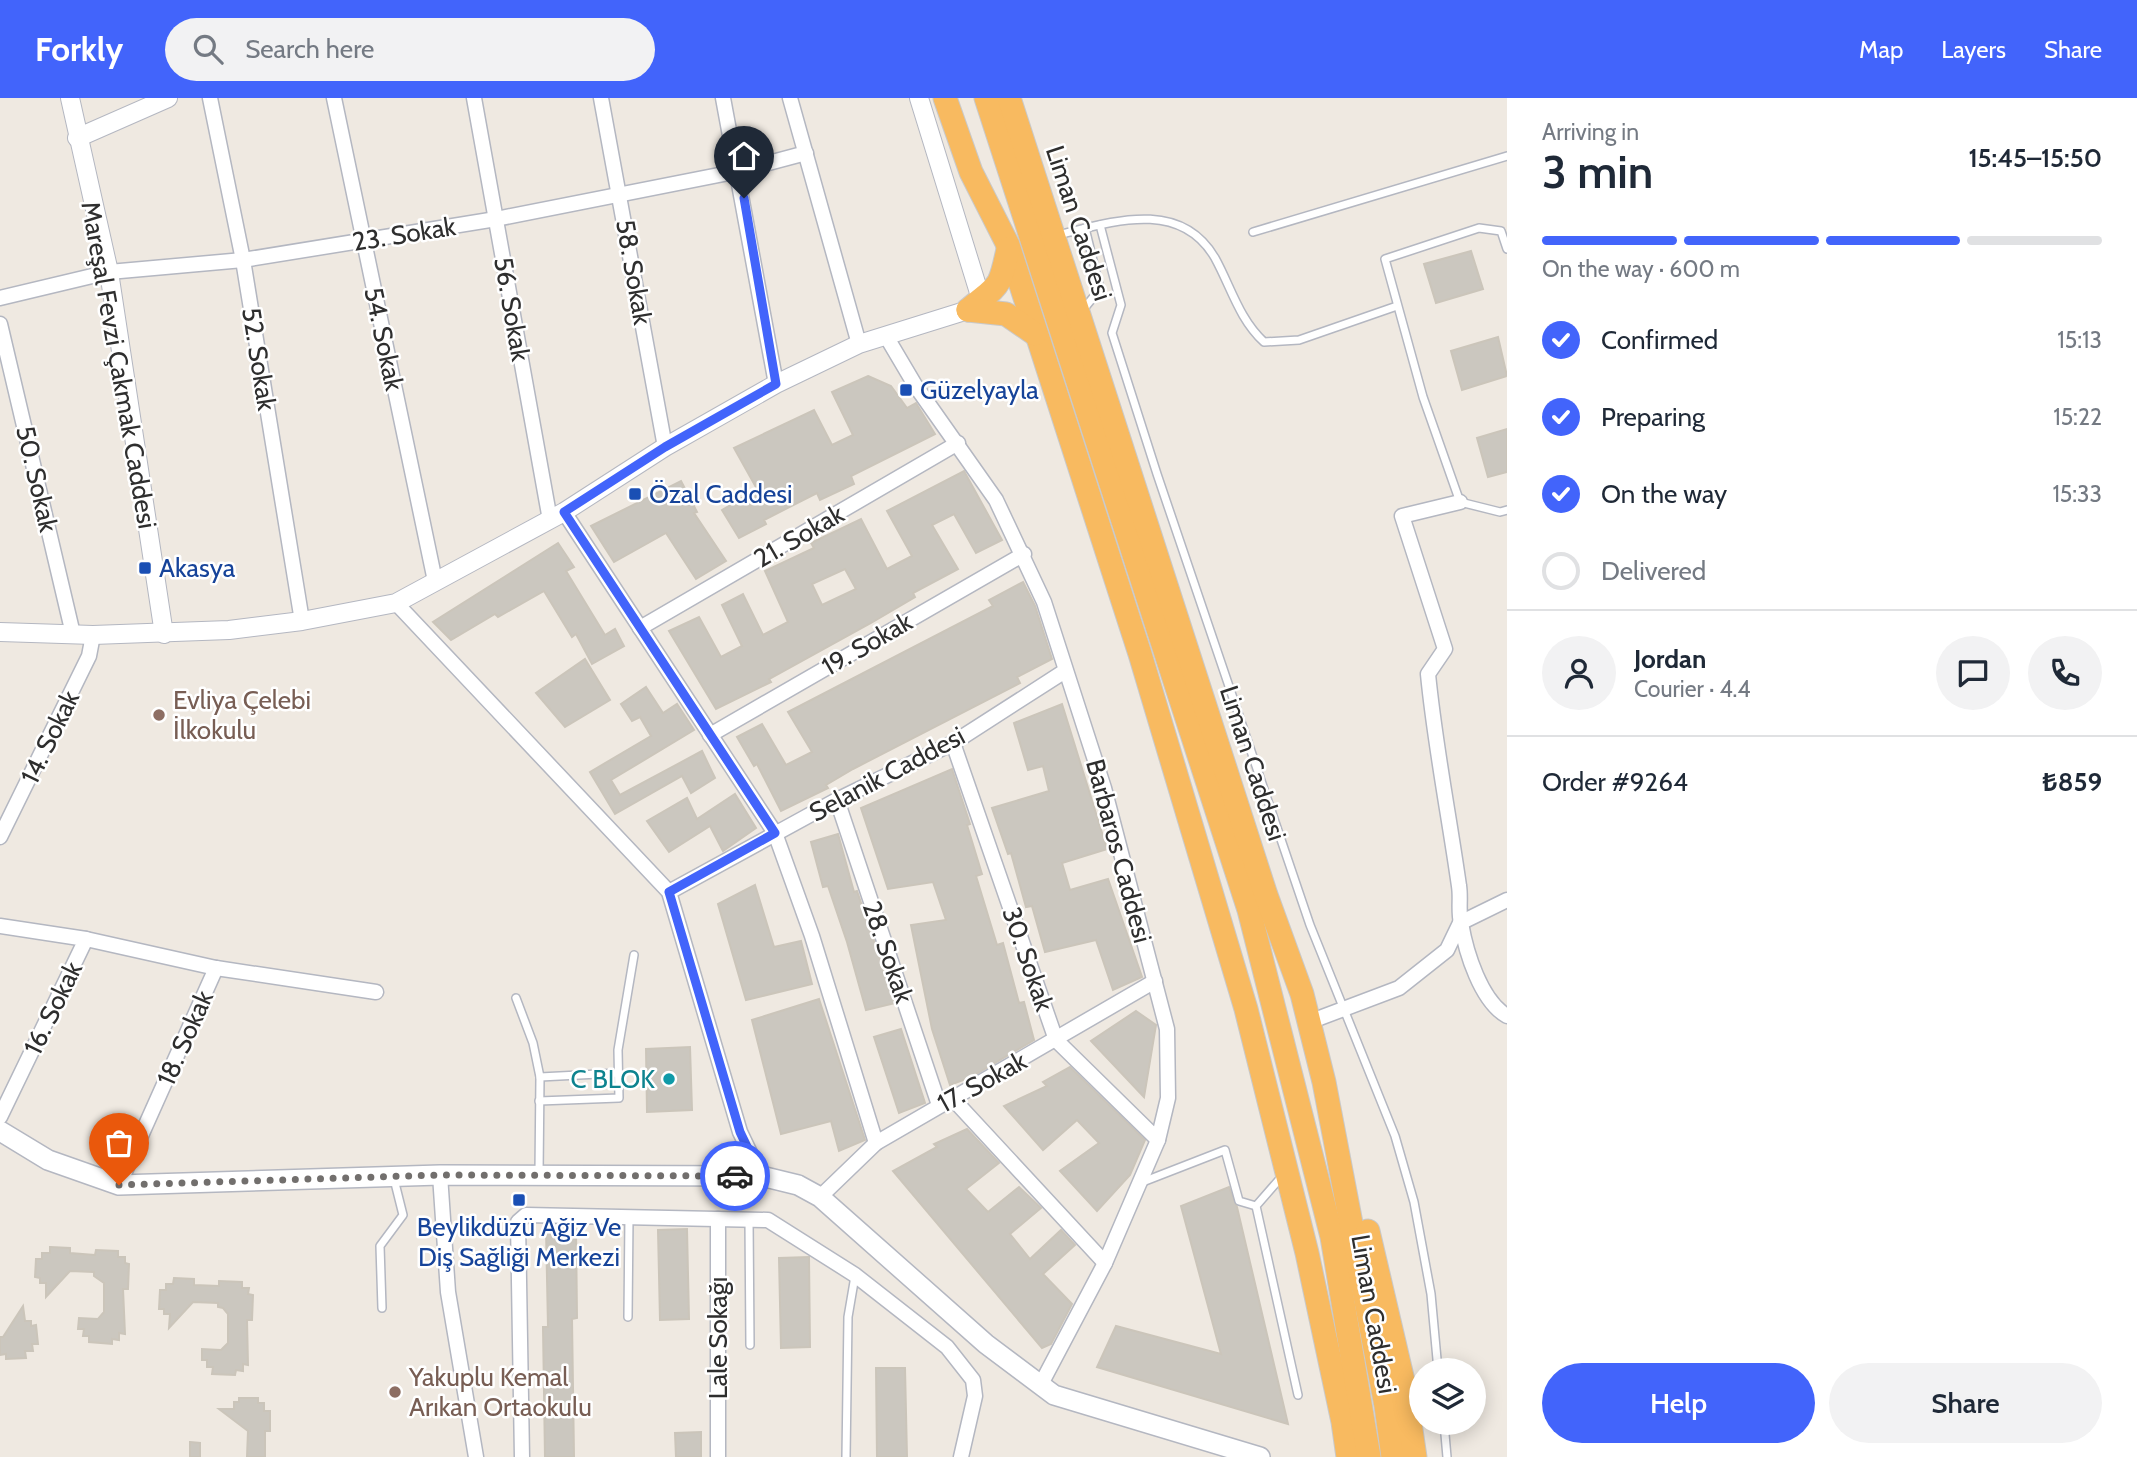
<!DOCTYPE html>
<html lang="en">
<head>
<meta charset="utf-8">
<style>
  body { margin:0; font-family:Cabin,sans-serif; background:#f2f2f3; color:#1f2937; height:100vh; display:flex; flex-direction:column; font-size:26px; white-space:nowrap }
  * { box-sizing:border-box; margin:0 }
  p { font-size:23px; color:#747a83 }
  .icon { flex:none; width:38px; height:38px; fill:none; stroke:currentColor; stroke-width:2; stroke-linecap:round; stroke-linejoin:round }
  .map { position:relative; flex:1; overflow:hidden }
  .side { display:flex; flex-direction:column; background:#fff; width:630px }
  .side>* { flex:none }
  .fabs { position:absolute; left:1409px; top:1260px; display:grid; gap:14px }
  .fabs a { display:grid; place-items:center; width:77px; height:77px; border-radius:50%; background:#fff; box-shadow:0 4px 18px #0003; font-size:35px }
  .pin { position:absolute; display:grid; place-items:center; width:60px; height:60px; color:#fff; margin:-72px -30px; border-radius:50% 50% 50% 0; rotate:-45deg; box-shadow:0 0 7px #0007 }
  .pin .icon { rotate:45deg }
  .courier { position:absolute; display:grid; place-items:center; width:70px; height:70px; margin:-35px; border:5px solid #4264fb; border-radius:50%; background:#fff; color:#222; box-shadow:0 2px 9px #0007 }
  .headline em { font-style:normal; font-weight:600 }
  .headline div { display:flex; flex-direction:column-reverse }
  .headline { display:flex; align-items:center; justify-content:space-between; height:119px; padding:0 35px }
  h1 { font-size:46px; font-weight:600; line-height:52px }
  .bar { display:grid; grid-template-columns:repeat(4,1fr); gap:10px 7px; align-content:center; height:84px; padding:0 35px }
  .bar i { height:9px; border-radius:5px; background:#e0e1e3 }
  .bar .on { background:#4264fb }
  .bar p { grid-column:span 4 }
  .line { display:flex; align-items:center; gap:18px; padding:0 35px; border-top:2px solid #e0e1e3 }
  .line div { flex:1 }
  .round { display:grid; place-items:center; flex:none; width:74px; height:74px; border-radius:37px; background:#f2f2f3 }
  ol { padding:0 35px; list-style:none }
  li { display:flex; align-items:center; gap:21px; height:77px }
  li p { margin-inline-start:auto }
  li .icon { padding:7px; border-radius:50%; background:#4264fb; color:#fff; stroke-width:4 }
  li:last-child { color:#747a83 }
  li i { width:38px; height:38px; border:4px solid #e0e1e3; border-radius:50% }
  .primary-button { display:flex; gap:14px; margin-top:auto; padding:14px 35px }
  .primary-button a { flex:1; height:80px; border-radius:42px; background:#4264fb; color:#fff; font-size:28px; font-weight:600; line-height:80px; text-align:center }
  .primary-button a+a { background:#f2f2f3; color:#1f2937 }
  header { display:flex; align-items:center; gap:42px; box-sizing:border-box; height:98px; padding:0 35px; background:#4264fb; color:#fff }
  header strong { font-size:33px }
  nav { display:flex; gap:38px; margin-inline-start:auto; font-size:24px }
  .search { width:490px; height:63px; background:#f2f2f3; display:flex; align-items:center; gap:18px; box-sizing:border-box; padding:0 24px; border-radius:38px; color:#747a83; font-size:26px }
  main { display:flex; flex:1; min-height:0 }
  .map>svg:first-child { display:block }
</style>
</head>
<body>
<header>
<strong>Forkly</strong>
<div class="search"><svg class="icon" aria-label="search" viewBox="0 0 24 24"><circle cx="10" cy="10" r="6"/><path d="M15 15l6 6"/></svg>Search here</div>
<nav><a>Map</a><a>Layers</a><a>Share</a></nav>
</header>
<main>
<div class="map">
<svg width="1507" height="1359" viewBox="0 0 1507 1359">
  <rect width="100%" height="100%" fill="#efe9e1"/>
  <g fill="#cbc7bf" stroke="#cbc5ba" stroke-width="2" fill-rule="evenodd">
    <path d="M1471 153 1483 191 1436 205 1424 166Z"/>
    <path d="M1498 239 1507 278 1462 292 1451 253Z"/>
    <path d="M868 278 891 288 907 310 916 305 935 336 851 378 854 386 820 402 817 395 764 422 766 426 739 440 722 412 757 391 734 350 814 312 832 347 853 337 832 294Z"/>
    <path d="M1507 331V374L1488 379 1477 340Z"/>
    <path d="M964 373 1002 442 976 455 954 416 932 427 958 471 913 495 915 499 871 525 769 581 771 584 716 611 669 533 699 519 721 559 742 548 722 507 743 496 763 537 788 524 765 473 814 450 811 445 861 421 887 471 912 458 887 413ZM845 471 856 491 822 507 812 486Z"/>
    <path d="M681 383 697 414 694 415 726 463 696 481 666 435 614 464 591 428Z"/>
    <path d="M558 445 574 469 566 473 605 537 615 531 624 548 592 566 576 536 572 539 544 493 498 519 495 516 451 542 433 524Z"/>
    <path d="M1023 484 1035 508 1052 561 1017 579 1020 585 853 671 826 687 828 690 781 713 757 666 754 668 737 639 762 626 786 667 812 654 788 614 993 508 989 502Z"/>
    <path d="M585 561 610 602 565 629 536 595Z"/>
    <path d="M646 589 663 615 677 606 694 632 611 682 620 697 702 653 715 680 691 695 682 678 615 716 590 674 651 638 640 619 632 623 621 606Z"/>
    <path d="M1062 606 1107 751 1062 765 1070 792 1108 781 1142 879 1113 892 1096 842 1045 854 1032 808 1026 809 1011 755 1008 756 992 710 1049 693 1043 668 1028 672 1014 625Z"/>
    <path d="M952 671 970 726 967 727 982 776 976 778 997 847 1003 845 1019 905 1024 904 1034 942 971 979 950 987 932 931 911 827 946 822 933 784 888 791 861 710Z"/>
    <path d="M735 696 756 730 723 753 710 728 669 754 647 723 687 700 697 721Z"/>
    <path d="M838 736 854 794 857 793 895 905 866 912 847 844 828 788 823 789 811 744Z"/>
    <path d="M755 787 774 849 801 843 812 886 746 902 718 806Z"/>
    <path d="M819 901 865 1042 839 1053 831 1023 781 1036 752 922Z"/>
    <path d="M1136 913 1156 927 1144 999 1091 943Z"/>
    <path d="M901 931 925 1005 899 1015 874 939Z"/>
    <path d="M690 949 692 1012 647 1014 646 951Z"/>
    <path d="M1070 969 1145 1042 1130 1077 1097 1113 1060 1073 1099 1045 1077 1022 1043 1052 1004 1008 1047 988 1043 984Z"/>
    <path d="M967 1031 999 1065 966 1091 988 1114 1019 1089 1041 1110 1010 1136 1030 1161 1061 1132 1075 1147 1043 1176 1072 1206 1051 1246 1042 1250 893 1073 937 1049 934 1046Z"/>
    <path d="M1229 1089 1237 1109 1288 1326 1097 1269 1116 1228 1221 1256 1181 1108Z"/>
    <path d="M576 1130 577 1220 572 1221 574 1359H545L543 1229H548L546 1131Z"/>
    <path d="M687 1131 689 1221 660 1222 658 1132Z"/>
    <path d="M50 1149 70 1150V1155L95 1157 96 1152 118 1153V1159H125V1165L129 1166 128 1191H123L125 1236 119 1235V1242L112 1241V1246L89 1244V1238H83L84 1231H78L79 1220 98 1221 104 1214V1185L94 1178V1174L70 1173 46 1199V1185H40V1180L35 1179 36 1161H42V1155H50Z"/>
    <path d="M809 1159 810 1249 781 1250 779 1160Z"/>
    <path d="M174 1180 194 1181V1187L219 1188V1183L242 1184V1190H249L248 1196 253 1197 252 1222H247L248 1267 243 1266V1273L236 1272 235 1277 212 1276 213 1269H207V1262H202V1251L221 1252 228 1245V1216L223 1210 218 1209V1205L193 1204 169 1230 170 1216H164V1211H159L160 1192H166V1186H173Z"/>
    <path d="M23 1208 25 1223H31V1228L36 1227 38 1246H32L33 1253H25L26 1260 6 1261V1256L0 1257V1239H3Z"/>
    <path d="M876 1270H905L907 1359H877Z"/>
    <path d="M239 1300H258V1305H264V1313H270V1333H265V1359H247L248 1333 219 1311H234V1304H239Z"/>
    <path d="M701 1334V1359H676L675 1335Z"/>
    <path d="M190 1344 200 1345V1359H190Z"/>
  </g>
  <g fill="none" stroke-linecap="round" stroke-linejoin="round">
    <defs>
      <g id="service">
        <path d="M1100 127 1121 207 1112 235 1157 376 1310 827 1395 1038 1414 1104 1431 1196 1438 1272"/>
        <path d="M1253 134 1507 58"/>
        <path d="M1058 137C1111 124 1180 100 1215 160 1231 189 1239 221 1264 244L1299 242 1397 208"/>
        <path d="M1507 151 1501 133 1479 130 1385 161 1423 299 1460 404 1500 414 1507 412"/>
        <path d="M1082 213 1100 191 1085 130"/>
        <path d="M516 900 533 945 540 979 539 1075"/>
        <path d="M540 979 618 975"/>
        <path d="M539 1003 619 1000 618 952 634 857"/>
        <path d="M1284 1076 1256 1108 1298 1297"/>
        <path d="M1140 1085 1225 1052 1239 1103 1256 1108"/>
        <path d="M749 1122 750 1247"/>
        <path d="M382 1210 380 1148 403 1117 394 1081"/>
        <path d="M628 1219 629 1119"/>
        <path d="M1444 1325 1447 1359"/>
        <path d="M846 1359 848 1219 855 1178"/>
      </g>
      <g id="minor">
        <path d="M210 0 243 162 302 523"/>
        <path d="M334 0 435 483"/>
        <path d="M474 0 550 422"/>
        <path d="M601 0 665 349"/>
        <path d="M723 0 776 286"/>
        <path d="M790 0 859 246"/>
        <path d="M0 200 109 174 243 162 496 121 739 73 806 55"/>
        <path d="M0 226 73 536"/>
        <path d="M886 238 915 287 996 402 1044 504 1104 690 1167 931 1168 1000 1158 1042 1105 1165 1040 1288"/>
        <path d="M1460 404 1402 418 1445 551 1428 576C1435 648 1449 717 1459 788 1461 800 1458 813 1461 825 1466 855 1481 903 1507 918"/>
        <path d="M564 414 775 735 812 838 876 1045"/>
        <path d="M396 505 669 794 740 1034 761 1078"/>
        <path d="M640 530 958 345"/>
        <path d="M710 637 1024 456"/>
        <path d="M953 645 1056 942 1158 1042"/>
        <path d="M837 702 939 1007"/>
        <path d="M0 739 89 558 93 537"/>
        <path d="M669 794 837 702 953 645 1065 573"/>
        <path d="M0 828 86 841 0 1019"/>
        <path d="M86 841 216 870 376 894"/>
        <path d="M1309 924 1399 890 1447 852 1460 825 1507 802"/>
        <path d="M953 1001 1105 1165"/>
        <path d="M440 1077 448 1194 476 1359"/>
        <path d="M119 1087 216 870"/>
        <path d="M820 1099 876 1045 1155 883"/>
        <path d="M522 1359 518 1124 526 1117 768 1122 855 1177 947 1249 973 1282 975 1298 961 1359"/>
        <path d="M718 1359V1121"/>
      </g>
      <g id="tertiary">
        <path d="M70 0 109 174 164 536"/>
        <path d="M919 0 981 201"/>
        <path d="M77 40 168 0"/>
        <path d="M0 534 93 537 229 532 302 523 396 505 564 414 665 349 776 286 859 246 968 212"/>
      </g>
      <path id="secondary" d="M0 1033 48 1062 119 1087 440 1077 761 1078 798 1087 820 1099 986 1246 1054 1297 1260 1359"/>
      <g id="trunk">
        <path d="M945 0 971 74 1008 147 1140 556 1246 911 1307 1155 1343 1324 1348 1359"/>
        <path d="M986 0 1249 812 1332 1139 1369 1359"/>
        <path d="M1009 0 1266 797 1302 896 1324 984 1386 1308 1393 1359"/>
        <path d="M968 212C999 185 999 194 1008 151"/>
        <path d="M968 212 1006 216 1035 236"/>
        <path d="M1368 1133 1405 1291 1415 1359"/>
      </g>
    </defs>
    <use href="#service" stroke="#b4b7c1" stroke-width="10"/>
    <use href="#minor" stroke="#b4b7c1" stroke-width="17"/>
    <use href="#tertiary" stroke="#b4b7c1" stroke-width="20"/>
    <use href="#secondary" stroke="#b4b7c1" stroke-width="22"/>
    <use href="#trunk" stroke="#c9c9c9" stroke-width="25"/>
    <use href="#service" stroke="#fff" stroke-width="7"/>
    <use href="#minor" stroke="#fff" stroke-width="14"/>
    <use href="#tertiary" stroke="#fff" stroke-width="18"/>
    <use href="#secondary" stroke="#fff" stroke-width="19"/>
    <use href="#trunk" stroke="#f8ba60" stroke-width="23"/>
  </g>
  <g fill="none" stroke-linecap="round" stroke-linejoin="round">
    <path stroke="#726f6d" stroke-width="7" stroke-dasharray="0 12.6" d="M119 1087 440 1077 735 1078"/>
    <path stroke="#4264fb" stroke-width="9" d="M735 1078H761L740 1034 669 794 775 735 564 414 665 349 776 286 744 100"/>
  </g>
  <g fill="#1a4fb4" stroke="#fff" stroke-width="2.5">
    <rect x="899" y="285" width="14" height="14" rx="3.5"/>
    <rect x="628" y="389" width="14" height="14" rx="3.5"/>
    <rect x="138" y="463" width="14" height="14" rx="3.5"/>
    <rect x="512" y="1095" width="14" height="14" rx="3.5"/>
  </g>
  <g fill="#8d6e63" stroke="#fff" stroke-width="2.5">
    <circle cx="159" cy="617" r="7"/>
    <circle cx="395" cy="1294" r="7"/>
  </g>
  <circle fill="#0f9aa8" stroke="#fff" stroke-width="2.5" cx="669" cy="981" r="7"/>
  <g text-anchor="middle" stroke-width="5" stroke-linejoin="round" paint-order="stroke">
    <g font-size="26" fill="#2e2e2e" stroke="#fff">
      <text transform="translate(1079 125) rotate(72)" y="9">Liman Caddesi</text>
      <text transform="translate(404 136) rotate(-9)" y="9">23. Sokak</text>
      <text transform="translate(634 174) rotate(80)" y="9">58. Sokak</text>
      <text transform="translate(512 211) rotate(80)" y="9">56. Sokak</text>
      <text transform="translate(384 241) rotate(78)" y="9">54. Sokak</text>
      <text transform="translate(259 261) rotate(81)" y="9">52. Sokak</text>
      <text transform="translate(119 267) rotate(80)" y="9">Mareşal Fevzi Çakmak Caddesi</text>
      <text transform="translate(37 381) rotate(77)" y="9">50. Sokak</text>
      <text transform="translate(799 438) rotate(-30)" y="9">21. Sokak</text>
      <text transform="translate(867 546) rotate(-30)" y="9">19. Sokak</text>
      <text transform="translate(50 639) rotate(-64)" y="9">14. Sokak</text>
      <text transform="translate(1253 665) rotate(72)" y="9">Liman Caddesi</text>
      <text transform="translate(887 676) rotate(-28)" y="9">Selanik Caddesi</text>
      <text transform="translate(1119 753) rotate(75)" y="9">Barbaros Caddesi</text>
      <text transform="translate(888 854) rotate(71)" y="9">28. Sokak</text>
      <text transform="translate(1028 861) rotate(71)" y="9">30. Sokak</text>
      <text transform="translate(53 910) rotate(-64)" y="9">16. Sokak</text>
      <text transform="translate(185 940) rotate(-66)" y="9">18. Sokak</text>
      <text transform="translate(982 984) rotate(-29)" y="9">17. Sokak</text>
      <text transform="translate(1374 1216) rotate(80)" y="9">Liman Caddesi</text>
      <text transform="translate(718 1240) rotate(-90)" y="9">Lale Sokağı</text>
    </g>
    <g font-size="26" fill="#164399" stroke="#fff" text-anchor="start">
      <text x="920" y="301">Güzelyayla</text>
      <text x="649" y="405">Özal Caddesi</text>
      <text x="159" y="479">Akasya</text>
      <text x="519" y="1138" text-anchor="middle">Beylikdüzü Ağiz Ve<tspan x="519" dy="30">Diş Sağliği Merkezi</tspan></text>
    </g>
    <g font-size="26" fill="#785e54" stroke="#fff" text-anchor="start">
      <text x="173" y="611">Evliya Çelebi<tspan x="173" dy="30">İlkokulu</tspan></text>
      <text x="409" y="1288">Yakuplu Kemal<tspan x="409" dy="30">Arıkan Ortaokulu</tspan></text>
    </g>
    <g font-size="26" fill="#0d838f" stroke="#fff" text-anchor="end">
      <text x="655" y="990">C BLOK</text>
    </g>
  </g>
</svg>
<div class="fabs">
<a><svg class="icon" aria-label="layers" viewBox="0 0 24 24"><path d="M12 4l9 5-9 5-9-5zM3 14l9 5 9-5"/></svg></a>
</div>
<div class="pin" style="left:119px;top:1087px;background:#ea580c"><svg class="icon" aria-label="bag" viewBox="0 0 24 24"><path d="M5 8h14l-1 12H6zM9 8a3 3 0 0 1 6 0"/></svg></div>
<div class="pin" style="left:744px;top:100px;background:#1f2937"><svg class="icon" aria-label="home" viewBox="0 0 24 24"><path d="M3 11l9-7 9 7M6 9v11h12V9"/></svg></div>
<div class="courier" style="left:735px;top:1078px"><svg class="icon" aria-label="car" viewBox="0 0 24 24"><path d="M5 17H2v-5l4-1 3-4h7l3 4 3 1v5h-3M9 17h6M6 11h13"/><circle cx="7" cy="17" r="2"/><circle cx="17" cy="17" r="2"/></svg></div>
</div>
<section class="side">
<div class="headline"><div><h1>3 min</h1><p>Arriving in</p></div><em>15:45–15:50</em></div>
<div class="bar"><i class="on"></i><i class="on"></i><i class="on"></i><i></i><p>On the way · 600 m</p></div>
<ol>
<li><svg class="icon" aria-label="check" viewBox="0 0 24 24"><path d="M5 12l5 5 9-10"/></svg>Confirmed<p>15:13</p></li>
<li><svg class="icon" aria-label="check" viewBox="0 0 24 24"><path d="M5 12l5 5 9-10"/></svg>Preparing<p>15:22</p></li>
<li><svg class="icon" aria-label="check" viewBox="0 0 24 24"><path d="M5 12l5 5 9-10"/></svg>On the way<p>15:33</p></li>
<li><i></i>Delivered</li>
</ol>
<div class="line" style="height:126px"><a class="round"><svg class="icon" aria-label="person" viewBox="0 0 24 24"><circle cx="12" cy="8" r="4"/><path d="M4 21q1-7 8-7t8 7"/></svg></a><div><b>Jordan</b><p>Courier · 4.4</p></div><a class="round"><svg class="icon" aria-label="chat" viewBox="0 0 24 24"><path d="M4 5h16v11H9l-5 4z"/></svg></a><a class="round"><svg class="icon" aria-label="phone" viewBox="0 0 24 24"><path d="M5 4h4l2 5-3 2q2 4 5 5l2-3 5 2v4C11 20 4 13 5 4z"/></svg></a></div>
<div class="line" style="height:91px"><div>Order #9264</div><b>₺859</b></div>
<div class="primary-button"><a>Help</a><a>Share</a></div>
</section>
</main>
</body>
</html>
